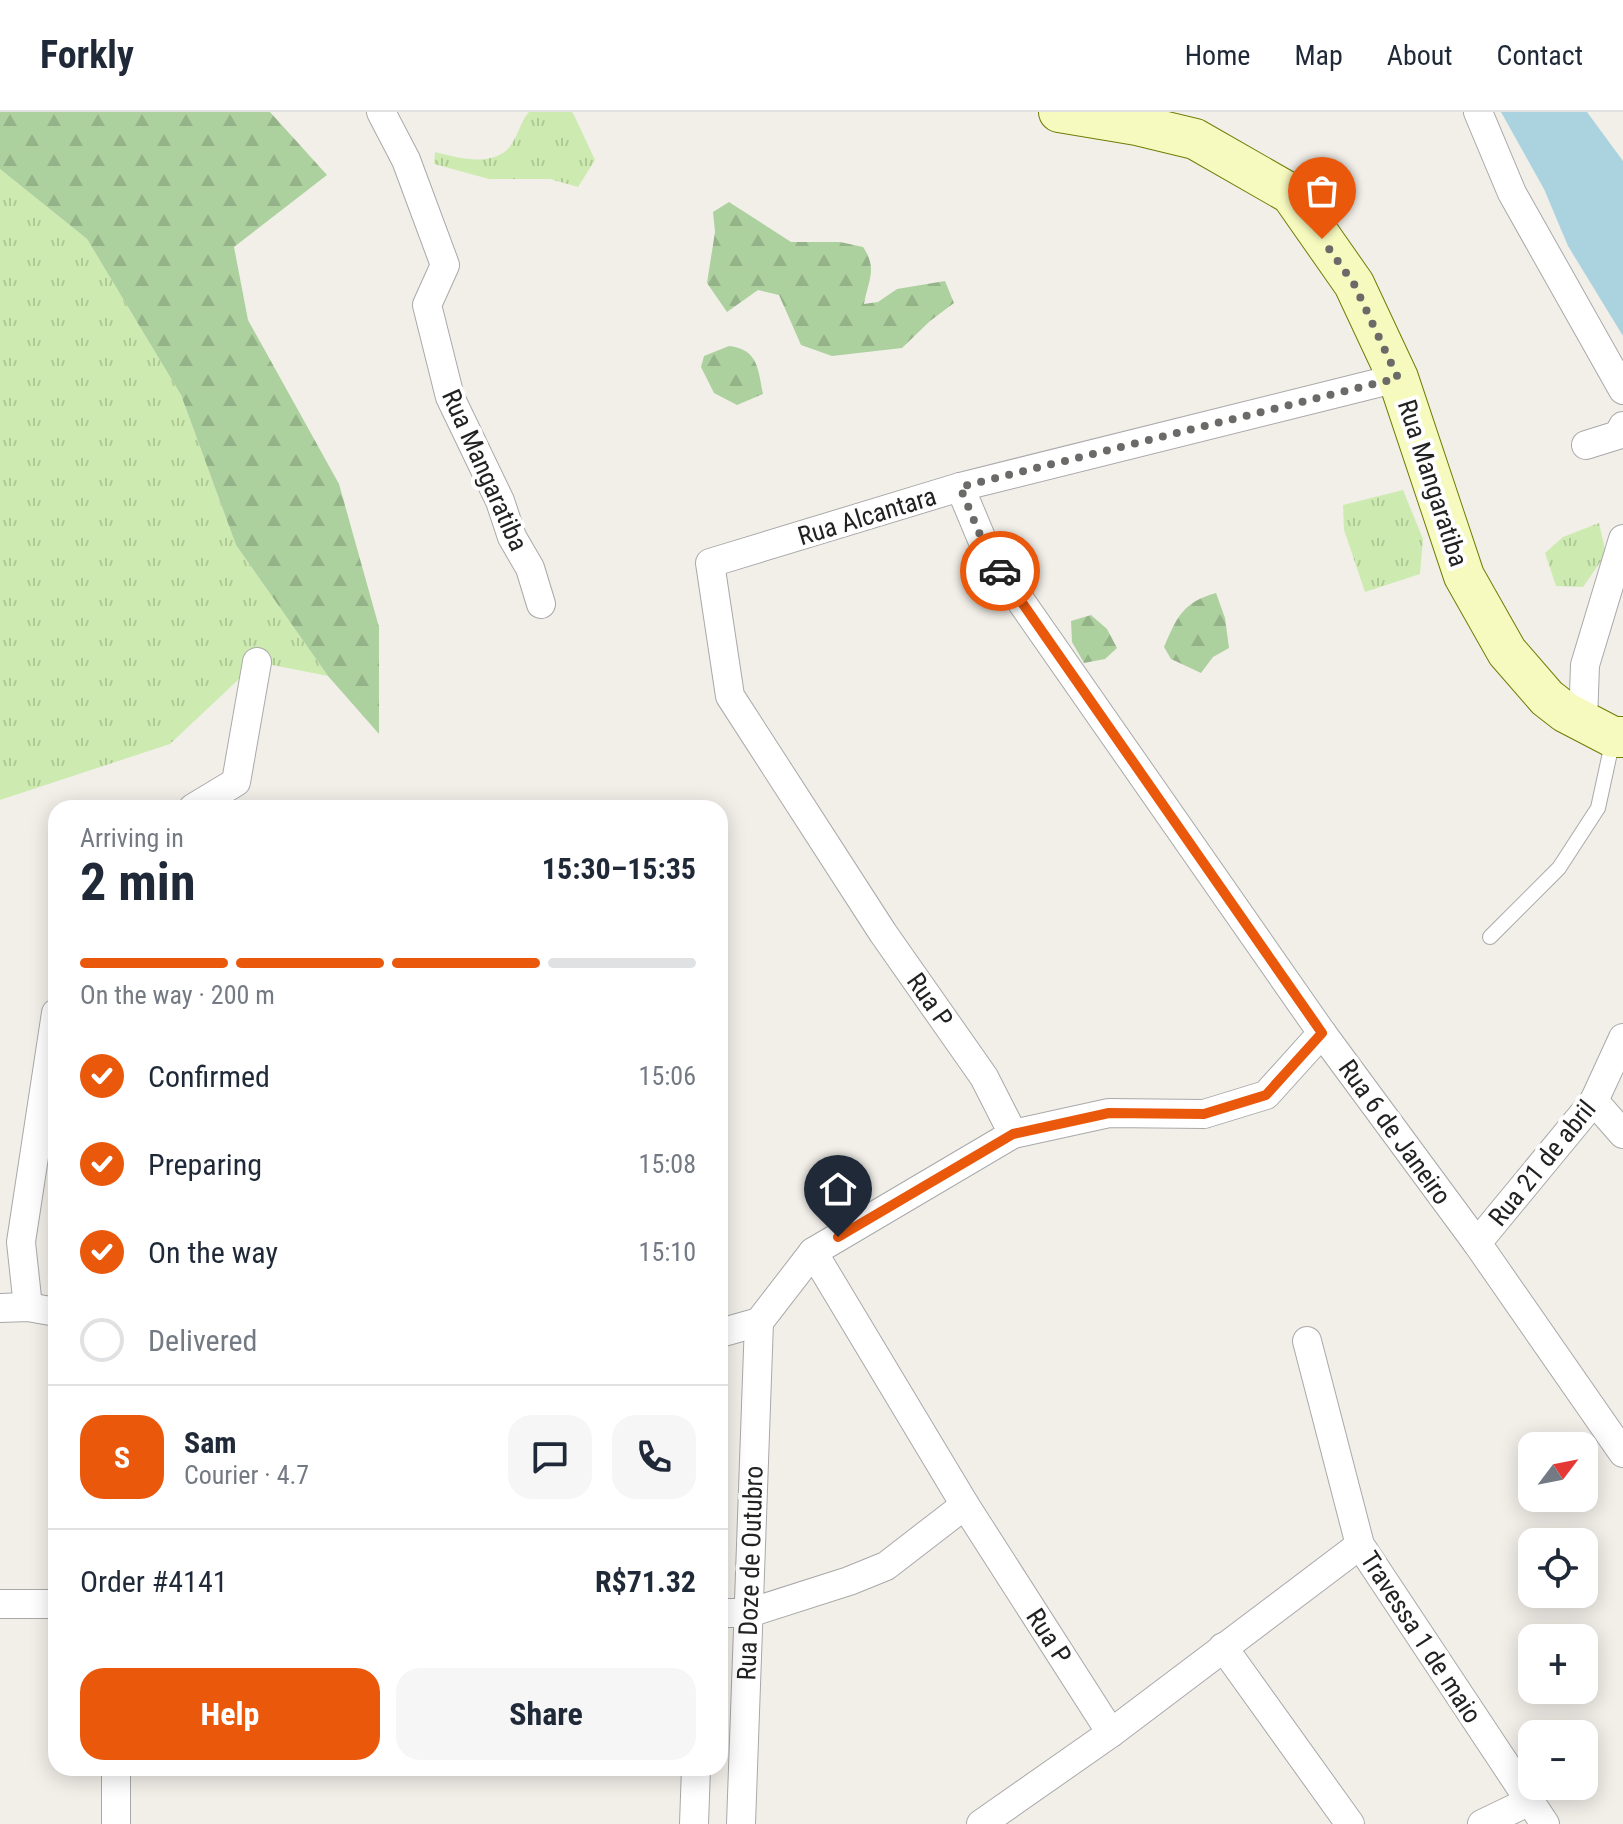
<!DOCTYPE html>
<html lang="en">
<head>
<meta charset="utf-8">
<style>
  body { margin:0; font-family:"Roboto Condensed",sans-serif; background:#f6f6f7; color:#1f2937; height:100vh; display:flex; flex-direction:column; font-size:30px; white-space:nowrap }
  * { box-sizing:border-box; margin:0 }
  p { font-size:26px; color:#747a83 }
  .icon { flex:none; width:44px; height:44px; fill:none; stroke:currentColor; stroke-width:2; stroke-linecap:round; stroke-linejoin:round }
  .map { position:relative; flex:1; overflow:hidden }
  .details { position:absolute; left:48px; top:688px; width:680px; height:976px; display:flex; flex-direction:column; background:#fff; border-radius:24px; box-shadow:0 4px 20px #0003 }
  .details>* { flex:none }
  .needle { width:52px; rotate:58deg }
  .fabs { position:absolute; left:1518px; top:1320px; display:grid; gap:16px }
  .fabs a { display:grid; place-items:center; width:80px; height:80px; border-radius:16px; background:#fff; box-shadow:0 4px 20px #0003; font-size:40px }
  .pin { position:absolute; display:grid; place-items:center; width:68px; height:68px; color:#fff; margin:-82px -34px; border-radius:50% 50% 50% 0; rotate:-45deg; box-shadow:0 0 8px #0007 }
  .pin .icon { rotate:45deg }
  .courier { position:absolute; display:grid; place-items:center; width:80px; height:80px; margin:-40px; border:6px solid #ea580c; border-radius:50%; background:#fff; color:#222; box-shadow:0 2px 10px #0007 }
  .overview em { font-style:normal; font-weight:700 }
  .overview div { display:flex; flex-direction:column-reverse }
  .overview { display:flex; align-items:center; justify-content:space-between; height:136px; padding:0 32px }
  h1 { font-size:52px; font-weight:700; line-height:60px }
  .bar { display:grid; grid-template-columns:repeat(4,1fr); gap:12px 8px; align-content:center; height:96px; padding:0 32px }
  .bar i { height:10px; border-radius:6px; background:#e0e1e3 }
  .bar .selected { background:#ea580c }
  .bar p { grid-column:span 4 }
  .line { display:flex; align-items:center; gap:20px; padding:0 32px; border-top:2px solid #e0e1e3 }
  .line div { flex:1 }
  .round { display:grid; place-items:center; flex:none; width:84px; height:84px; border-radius:24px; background:#f6f6f7 }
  ol { padding:0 32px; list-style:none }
  li { display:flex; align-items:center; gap:24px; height:88px }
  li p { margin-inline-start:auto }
  li .icon { padding:8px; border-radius:50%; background:#ea580c; color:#fff; stroke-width:4 }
  li:last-child { color:#747a83 }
  li i { width:44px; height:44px; border:4px solid #e0e1e3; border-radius:50% }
  .button { display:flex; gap:16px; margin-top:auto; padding:16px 32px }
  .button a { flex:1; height:92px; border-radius:24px; background:#ea580c; color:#fff; font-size:32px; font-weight:700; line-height:92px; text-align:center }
  .button a+a { background:#f6f6f7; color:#1f2937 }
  header { display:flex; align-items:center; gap:48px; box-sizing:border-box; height:112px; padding:0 40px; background:#fff; border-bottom:2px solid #e0e1e3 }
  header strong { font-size:38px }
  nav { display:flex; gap:44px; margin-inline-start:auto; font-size:28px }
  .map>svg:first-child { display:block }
</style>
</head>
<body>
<header>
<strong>Forkly</strong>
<nav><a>Home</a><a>Map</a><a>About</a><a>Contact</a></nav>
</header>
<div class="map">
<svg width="1623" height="1712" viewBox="0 0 1623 1712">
  <defs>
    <pattern id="grass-tufts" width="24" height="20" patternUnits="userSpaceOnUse" patternTransform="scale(2)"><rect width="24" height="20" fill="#cdebb0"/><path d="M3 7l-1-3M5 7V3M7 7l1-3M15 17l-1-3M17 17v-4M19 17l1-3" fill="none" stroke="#b0c997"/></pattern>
    <pattern id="forest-firs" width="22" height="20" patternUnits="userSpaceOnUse" patternTransform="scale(2)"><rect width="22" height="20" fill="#add19e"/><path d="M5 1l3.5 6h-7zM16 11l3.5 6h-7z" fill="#95b388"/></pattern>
  </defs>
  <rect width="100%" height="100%" fill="#f2efe9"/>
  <g fill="url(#grass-tufts)">
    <path d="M529 0H572L574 3 595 48 578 75 550 67H489L434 52 435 40C459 46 495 56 511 33 519 22 520 10 529 0Z"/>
    <path d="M0 57 87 127 181 283 236 433 328 564 257 550 170 632 0 688Z"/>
    <path d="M1403 378 1423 427 1420 462 1365 480 1344 418 1343 393Z"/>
    <path d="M1599 411 1606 442 1583 475 1556 474 1545 441 1563 425Z"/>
  </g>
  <g fill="url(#forest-firs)">
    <path d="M0 0H270L327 63 234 135 248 208 339 372 379 515V622L328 564 236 433 181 283 87 127 0 57Z"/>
    <path d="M729 90 791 130H840L863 135C878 157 868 169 864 192L878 190 897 177 945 169 954 191 930 209 902 236 832 244 801 233 779 183 758 178 727 200 707 171 715 120 713 100Z"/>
    <path d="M729 234C758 237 758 257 763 282L737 293 714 281 701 255 704 244Z"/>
    <path d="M1216 481 1225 506 1229 536 1213 545 1201 561 1171 547 1164 535C1177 505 1183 490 1216 481Z"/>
    <path d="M1091 503 1107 517 1117 536 1105 547 1084 551 1072 530 1071 509Z"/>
  </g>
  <path fill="#aad3df" d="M1501 0H1587L1623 49V224L1568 134 1544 77Z"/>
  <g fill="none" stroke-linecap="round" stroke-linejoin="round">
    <defs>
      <path id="lane" d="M1490 825 1559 756 1598 696 1613 627"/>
      <g id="street">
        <path d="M381 0 406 48 445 153 427 193 450 285 500 389 512 425 530 456 541 492"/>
        <path d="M1478 0 1512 81 1623 278"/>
        <path d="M1586 333 1618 323 1623 314"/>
        <path d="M960 375 988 442 1322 921 1477 1131 1623 1341"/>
        <path d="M1583 610 1585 553 1623 427"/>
        <path d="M193 696 236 670 257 550"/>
        <path d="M1594 989 1623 1022"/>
        <path d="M1013 1022 984 965 883 821 730 584 710 451 960 375 1398 266"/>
        <path d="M1477 1131 1594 989 1623 926"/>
        <path d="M813 1140 965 1393 1111 1621"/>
        <path d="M28 1195 21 1130 56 901"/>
        <path d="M0 1196 28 1195 56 1200"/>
        <path d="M720 1221 759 1210 813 1140 1013 1022 1109 1001 1204 1002 1266 983 1322 921"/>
        <path d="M1307 1229 1360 1433 1545 1712"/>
        <path d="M0 1492H56"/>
        <path d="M720 1501H749L849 1469 886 1454 965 1393"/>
        <path d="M1223 1535 1350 1712"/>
        <path d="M116 1656V1712"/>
        <path d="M694 1712 696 1656"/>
        <path d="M741 1712 759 1210"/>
        <path d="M981 1712 1111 1621 1360 1433"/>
        <path d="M1482 1712 1530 1689"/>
      </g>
      <path id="secondary" d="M1059 0 1137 13 1195 27 1291 82 1354 172 1398 266 1464 464 1507 540 1547 586 1565 600 1613 625H1623"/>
    </defs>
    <use href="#lane" stroke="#a9a9a9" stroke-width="16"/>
    <use href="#street" stroke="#a9a9a9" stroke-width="30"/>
    <use href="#secondary" stroke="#707d05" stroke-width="42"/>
    <use href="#lane" stroke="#fff" stroke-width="14"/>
    <use href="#street" stroke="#fff" stroke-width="28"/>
    <use href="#secondary" stroke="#f7fabf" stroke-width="40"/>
  </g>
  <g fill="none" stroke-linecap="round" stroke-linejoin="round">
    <path stroke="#6b6a68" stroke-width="8" stroke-dasharray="0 14.4" d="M1000 459 988 442 960 375 1398 266 1354 172 1322 127"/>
    <path stroke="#ea580c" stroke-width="10" d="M838 1125 1013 1022 1109 1001 1204 1002 1266 983 1322 921 1000 459"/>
  </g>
  <g text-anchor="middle" stroke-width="8" stroke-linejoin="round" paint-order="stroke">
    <g font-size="26" fill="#222" stroke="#fff">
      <text transform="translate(485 358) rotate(66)" y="9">Rua Mangaratiba</text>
      <text transform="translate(1433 371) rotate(72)" y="9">Rua Mangaratiba</text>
      <text transform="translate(867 404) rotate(-17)" y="9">Rua Alcantara</text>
      <text transform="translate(930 888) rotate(55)" y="9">Rua P</text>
      <text transform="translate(1395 1020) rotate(54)" y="9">Rua 6 de Janeiro</text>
      <text transform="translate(1542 1051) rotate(-51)" y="9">Rua 21 de abril</text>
      <text transform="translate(750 1461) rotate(-88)" y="9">Rua Doze de Outubro</text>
      <text transform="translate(1049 1524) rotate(57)" y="9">Rua P</text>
      <text transform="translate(1421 1525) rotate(57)" y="9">Travessa 1 de maio</text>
    </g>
  </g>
</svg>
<div class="fabs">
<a><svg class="needle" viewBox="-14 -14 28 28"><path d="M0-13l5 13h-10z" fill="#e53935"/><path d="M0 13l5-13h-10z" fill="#747a83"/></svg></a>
<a><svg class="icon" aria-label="locate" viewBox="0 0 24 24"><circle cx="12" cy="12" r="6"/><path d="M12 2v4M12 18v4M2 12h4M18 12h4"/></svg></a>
<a>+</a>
<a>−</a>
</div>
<div class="pin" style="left:1322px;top:127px;background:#ea580c"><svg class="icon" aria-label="bag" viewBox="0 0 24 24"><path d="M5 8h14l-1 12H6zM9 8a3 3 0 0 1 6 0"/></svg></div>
<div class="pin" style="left:838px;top:1125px;background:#1f2937"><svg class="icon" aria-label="home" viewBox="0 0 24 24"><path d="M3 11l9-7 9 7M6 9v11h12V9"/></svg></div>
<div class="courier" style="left:1000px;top:459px"><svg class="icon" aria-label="car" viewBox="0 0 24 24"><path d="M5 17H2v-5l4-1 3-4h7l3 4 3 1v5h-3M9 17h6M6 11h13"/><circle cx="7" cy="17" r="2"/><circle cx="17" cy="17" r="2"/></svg></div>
<section class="details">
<div class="overview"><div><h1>2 min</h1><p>Arriving in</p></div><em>15:30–15:35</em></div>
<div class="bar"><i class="selected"></i><i class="selected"></i><i class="selected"></i><i></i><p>On the way · 200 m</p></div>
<ol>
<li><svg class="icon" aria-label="check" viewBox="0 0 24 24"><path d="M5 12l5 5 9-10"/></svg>Confirmed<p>15:06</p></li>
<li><svg class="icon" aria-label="check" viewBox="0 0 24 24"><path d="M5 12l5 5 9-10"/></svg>Preparing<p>15:08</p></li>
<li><svg class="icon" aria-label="check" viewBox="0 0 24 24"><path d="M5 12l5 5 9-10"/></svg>On the way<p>15:10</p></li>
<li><i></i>Delivered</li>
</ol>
<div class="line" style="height:144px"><b class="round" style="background:#ea580c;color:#fff">S</b><div><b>Sam</b><p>Courier · 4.7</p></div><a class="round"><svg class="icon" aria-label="chat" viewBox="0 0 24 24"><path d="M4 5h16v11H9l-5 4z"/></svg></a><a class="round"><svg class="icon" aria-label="phone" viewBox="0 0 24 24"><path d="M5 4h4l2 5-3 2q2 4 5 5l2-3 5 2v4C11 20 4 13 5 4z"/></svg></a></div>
<div class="line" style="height:104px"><div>Order #4141</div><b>R$71.32</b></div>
<div class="button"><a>Help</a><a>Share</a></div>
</section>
</div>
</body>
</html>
